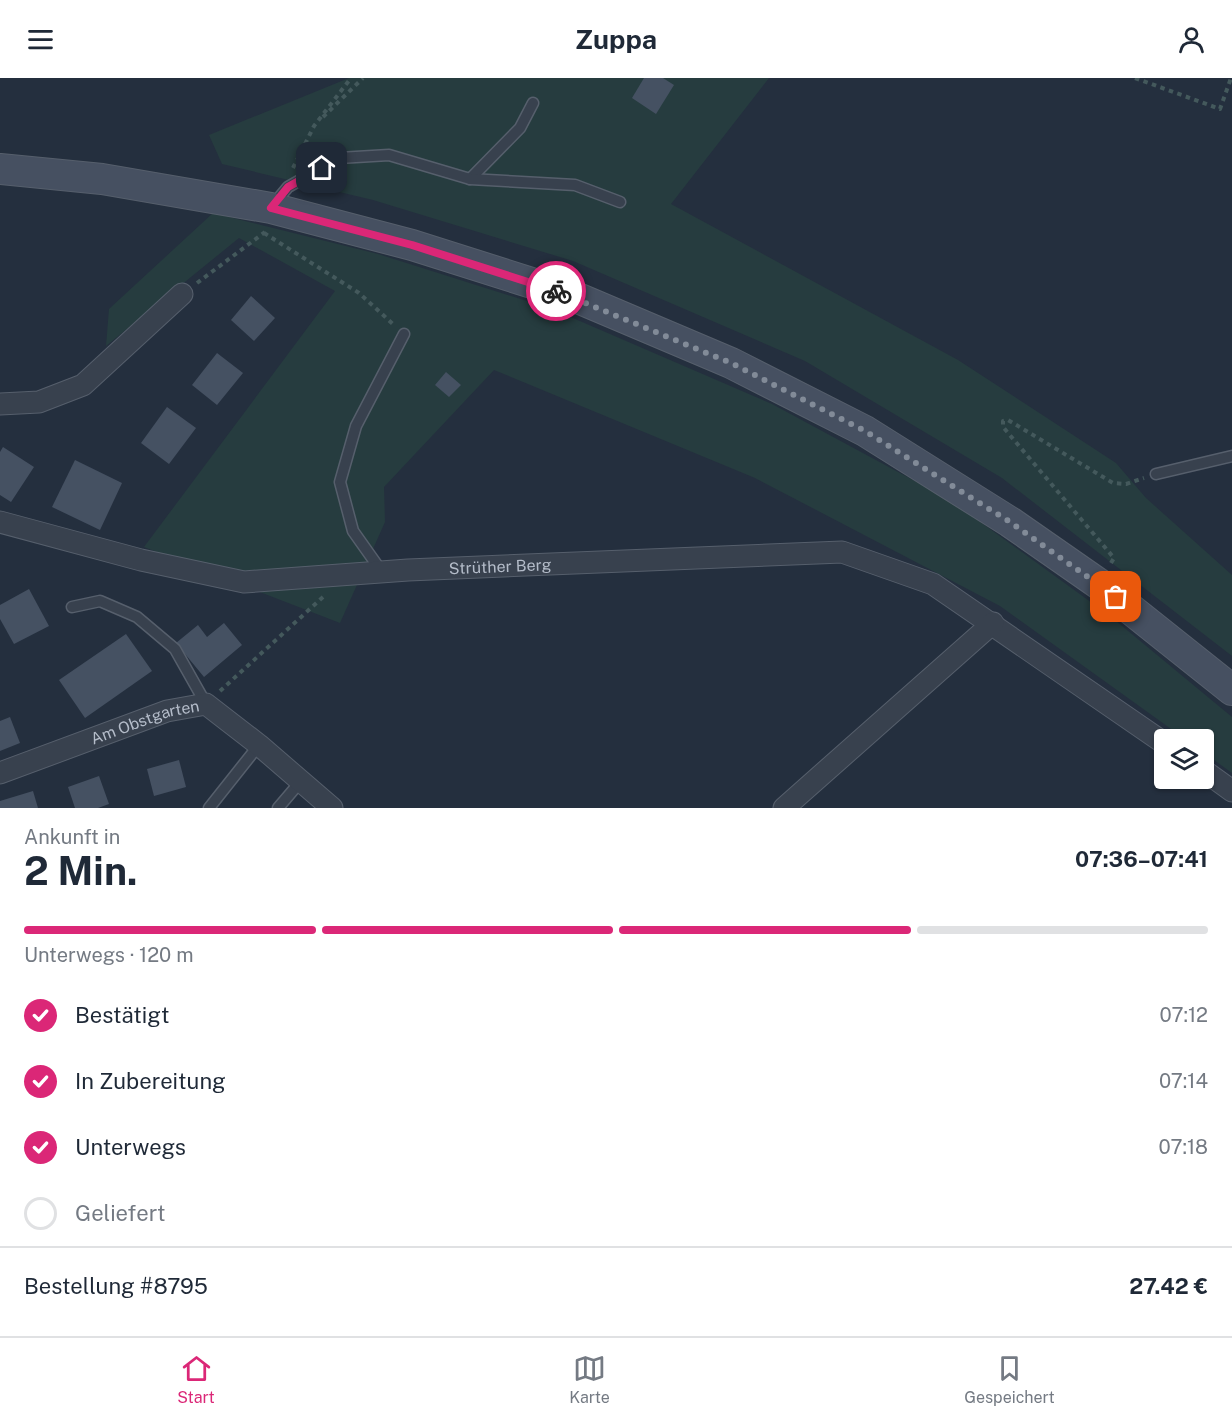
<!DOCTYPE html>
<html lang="de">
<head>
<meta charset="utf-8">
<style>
  body { margin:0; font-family:"Public Sans",sans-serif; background:#f2f2f3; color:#1f2937; height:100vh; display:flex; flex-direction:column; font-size:22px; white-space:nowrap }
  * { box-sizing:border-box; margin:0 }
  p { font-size:20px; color:#747a83 }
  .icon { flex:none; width:33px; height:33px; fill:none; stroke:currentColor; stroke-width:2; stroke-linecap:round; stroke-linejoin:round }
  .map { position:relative; height:730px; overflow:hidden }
  .side { display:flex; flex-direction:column; background:#fff; flex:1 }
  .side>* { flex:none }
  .fabs { position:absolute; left:1154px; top:651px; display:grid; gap:12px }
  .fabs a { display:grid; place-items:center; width:60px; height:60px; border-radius:6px; background:#fff; box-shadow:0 2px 4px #0004; font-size:30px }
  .pin { position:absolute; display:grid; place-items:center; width:51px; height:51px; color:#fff; margin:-26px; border-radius:12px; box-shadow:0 3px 9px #0006 }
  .courier { position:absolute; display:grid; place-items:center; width:60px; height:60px; margin:-30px; border:4px solid #db2777; border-radius:50%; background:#fff; color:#222; box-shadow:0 2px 8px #0007 }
  .overview em { font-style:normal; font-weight:700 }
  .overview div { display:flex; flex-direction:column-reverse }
  .overview { display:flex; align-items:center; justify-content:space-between; height:102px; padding:0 24px }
  h1 { font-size:39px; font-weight:700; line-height:45px }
  .bar { display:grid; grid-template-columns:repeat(4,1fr); gap:9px 6px; align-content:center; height:72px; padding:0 24px }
  .bar i { height:8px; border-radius:4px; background:#e0e1e3 }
  .bar .selected { background:#db2777 }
  .bar p { grid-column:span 4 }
  .line { display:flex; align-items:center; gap:15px; padding:0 24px; border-top:2px solid #e0e1e3 }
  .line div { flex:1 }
  ol { padding:0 24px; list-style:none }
  li { display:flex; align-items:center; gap:18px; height:66px }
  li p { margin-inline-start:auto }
  li .icon { padding:6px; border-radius:50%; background:#db2777; color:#fff; stroke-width:4 }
  li:last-child { color:#747a83 }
  li i { width:33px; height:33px; border:3px solid #e0e1e3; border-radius:50% }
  header { display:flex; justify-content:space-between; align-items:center; height:78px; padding:0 24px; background:#fff; font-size:27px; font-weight:700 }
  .dock { display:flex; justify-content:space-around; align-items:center; height:84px; border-top:2px solid #e0e1e3; background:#fff; font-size:16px; color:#747a83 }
  .dock a { display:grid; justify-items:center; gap:3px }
  .dock .selected { color:#db2777 }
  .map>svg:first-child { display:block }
</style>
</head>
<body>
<header><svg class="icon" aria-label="menu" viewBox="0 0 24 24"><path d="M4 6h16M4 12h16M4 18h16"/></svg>Zuppa<svg class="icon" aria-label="person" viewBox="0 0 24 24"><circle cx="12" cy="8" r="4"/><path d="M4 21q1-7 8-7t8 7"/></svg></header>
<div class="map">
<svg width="1232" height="730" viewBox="0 0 1232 730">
  <rect width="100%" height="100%" fill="#242f3e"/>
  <g fill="#263c3f">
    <path d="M349 0H769L671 126 958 282 1116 385 1146 420 1232 497V578L1002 400 805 283 573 183 373 122 222 86 209 57Z"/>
    <path d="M213 135 378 176 552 231 772 326 950 422 1110 538 1232 639V695L1203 674V662L1185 661 1000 528 755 400 494 292 384 409 385 444 340 545 144 469 335 213 239 160 106 268 109 231Z"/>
  </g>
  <g fill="#455162">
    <path d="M644 0H663L674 7 656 36 632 20Z"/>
    <path d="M251 218 275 240 254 263 231 242Z"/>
    <path d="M217 275 243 295 217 327 192 307Z"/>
    <path d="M446 294 461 307 449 319 435 307Z"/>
    <path d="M167 329 196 350 169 386 141 365Z"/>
    <path d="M3 369 34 389 11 424 0 417V374Z"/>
    <path d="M75 382 122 405 100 452 52 429Z"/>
    <path d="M29 511 49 548 14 566 0 541V527Z"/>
    <path d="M224 545 242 567 204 599 176 565 198 547 207 559Z"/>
    <path d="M126 556 152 593 85 640 59 602Z"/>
    <path d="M10 639 20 665 0 673V643Z"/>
    <path d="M179 682 186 709 154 718 147 691Z"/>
    <path d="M99 698 109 726 98 730H75L68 709Z"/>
    <path d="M33 713 38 730H0V723Z"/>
  </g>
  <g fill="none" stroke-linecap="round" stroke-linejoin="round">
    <defs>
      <g id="service">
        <path d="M470 101 520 50 533 25"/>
        <path d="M273 127 288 109 339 80 389 77 470 101 575 107 620 124"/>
        <path d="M1156 396 1232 378"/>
        <path d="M382 494 353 453 340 404 356 348 404 256"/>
        <path d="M72 529 100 523 137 539 175 571 206 626"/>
        <path d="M209 730 259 667"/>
        <path d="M278 730 301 703"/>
      </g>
      <g id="minor">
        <path d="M0 326 39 324 83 307 182 216"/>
        <path id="s1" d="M0 444 141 482 244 504 408 492 842 474 933 506 1164 665"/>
        <path d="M1203 692 1232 713"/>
        <path id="s2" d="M0 695 167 633 206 626 259 667 332 730"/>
        <path d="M784 730 993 545"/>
      </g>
      <path id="secondary" d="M0 91 102 101 271 130 412 167 573 218 731 285 865 353 1010 444 1099 506 1232 612"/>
    </defs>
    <use href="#service" stroke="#565f6c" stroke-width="13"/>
    <use href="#minor" stroke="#565f6c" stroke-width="23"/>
    <use href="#secondary" stroke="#565f6c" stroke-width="32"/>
    <g stroke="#44595c" stroke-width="4" stroke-dasharray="4.5 4.5" stroke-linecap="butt">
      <path d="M1135 0 1220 31 1231 0"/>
      <path d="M323 39 363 0"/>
      <path d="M293 90 314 48 351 0"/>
      <path d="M264 155 359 215 394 247"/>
      <path d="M197 205 265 154"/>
      <path d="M1111 485 1114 480 1003 349V343L1008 342 1113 405 1126 406 1144 400"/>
      <path d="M220 613 323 519"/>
    </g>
    <use href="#service" stroke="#38414e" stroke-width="10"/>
    <use href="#minor" stroke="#38414e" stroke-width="21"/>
    <use href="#secondary" stroke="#465061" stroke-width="30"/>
  </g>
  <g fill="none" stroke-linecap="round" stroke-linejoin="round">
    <path stroke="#828b98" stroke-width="6" stroke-dasharray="0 10.8" d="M556 213 731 285 865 353 1010 444 1116 519"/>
    <path stroke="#db2777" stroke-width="8" d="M322 90 288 109 271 130 412 167 556 213"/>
  </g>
  <g text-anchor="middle" stroke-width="4.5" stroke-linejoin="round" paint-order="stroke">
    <g font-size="16" fill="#b4bcc9" stroke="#1d2633">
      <text dy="6" stroke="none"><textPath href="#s1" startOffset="508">Strüther Berg</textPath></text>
      <text dy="6" stroke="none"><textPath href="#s2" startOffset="154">Am Obstgarten</textPath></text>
    </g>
  </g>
</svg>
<div class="fabs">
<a><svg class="icon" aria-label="layers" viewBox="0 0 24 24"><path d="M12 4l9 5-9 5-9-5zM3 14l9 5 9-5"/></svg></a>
</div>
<div class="pin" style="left:1116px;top:519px;background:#ea580c"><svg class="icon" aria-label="bag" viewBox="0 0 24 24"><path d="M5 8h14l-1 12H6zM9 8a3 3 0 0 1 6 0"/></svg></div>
<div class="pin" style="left:322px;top:90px;background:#1f2937"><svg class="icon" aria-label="home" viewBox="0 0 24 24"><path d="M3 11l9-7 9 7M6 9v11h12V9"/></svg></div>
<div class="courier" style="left:556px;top:213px"><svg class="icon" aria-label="bike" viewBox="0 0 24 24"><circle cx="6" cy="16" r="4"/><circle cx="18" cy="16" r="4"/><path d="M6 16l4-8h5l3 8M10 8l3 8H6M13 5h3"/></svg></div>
</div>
<section class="side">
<div class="overview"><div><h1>2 Min.</h1><p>Ankunft in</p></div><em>07:36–07:41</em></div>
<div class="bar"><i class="selected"></i><i class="selected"></i><i class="selected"></i><i></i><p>Unterwegs · 120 m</p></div>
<ol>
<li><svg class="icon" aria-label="check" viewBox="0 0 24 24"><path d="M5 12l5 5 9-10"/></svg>Bestätigt<p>07:12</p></li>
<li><svg class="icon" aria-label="check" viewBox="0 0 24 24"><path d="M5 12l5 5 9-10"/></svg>In Zubereitung<p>07:14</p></li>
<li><svg class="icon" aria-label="check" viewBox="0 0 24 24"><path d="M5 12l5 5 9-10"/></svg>Unterwegs<p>07:18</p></li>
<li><i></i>Geliefert</li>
</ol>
<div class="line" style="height:78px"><div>Bestellung #8795</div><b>27.42 €</b></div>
</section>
<nav class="dock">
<a class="selected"><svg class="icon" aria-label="home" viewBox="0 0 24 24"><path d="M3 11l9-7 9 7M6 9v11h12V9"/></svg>Start</a>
<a><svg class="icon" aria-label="map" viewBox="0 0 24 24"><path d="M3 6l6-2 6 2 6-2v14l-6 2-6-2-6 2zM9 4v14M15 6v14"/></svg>Karte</a>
<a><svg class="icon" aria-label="saved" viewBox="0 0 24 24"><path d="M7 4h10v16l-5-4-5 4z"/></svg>Gespeichert</a>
</nav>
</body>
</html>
